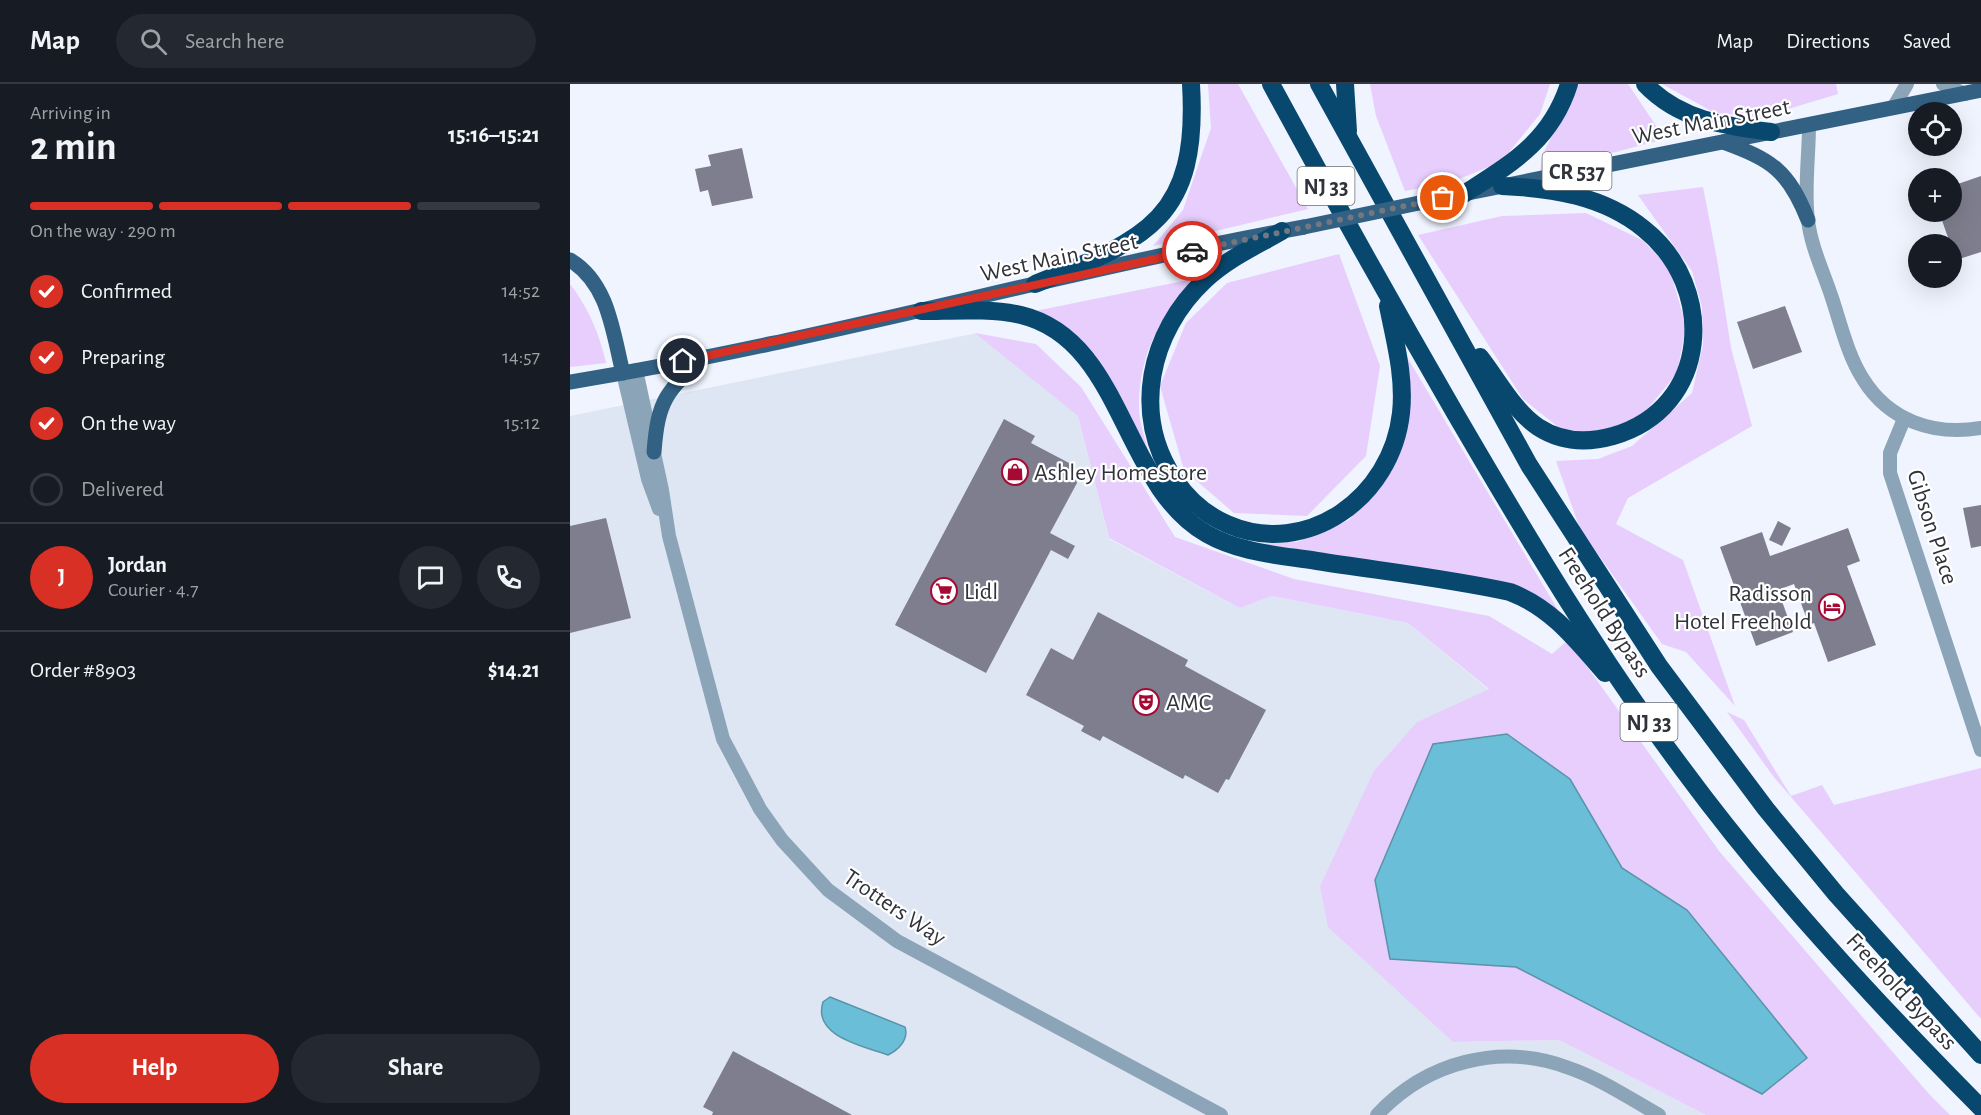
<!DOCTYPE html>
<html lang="en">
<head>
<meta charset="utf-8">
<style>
  body { margin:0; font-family:"Alegreya Sans",sans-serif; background:#242831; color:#f1f3f6; height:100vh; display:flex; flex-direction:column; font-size:22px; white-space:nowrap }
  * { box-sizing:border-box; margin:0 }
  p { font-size:20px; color:#9ea1a6 }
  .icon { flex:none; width:33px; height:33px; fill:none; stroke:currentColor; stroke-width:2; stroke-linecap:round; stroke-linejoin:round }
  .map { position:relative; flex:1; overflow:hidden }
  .side { display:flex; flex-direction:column; background:#171b24; width:570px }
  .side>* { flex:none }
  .controls { position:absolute; left:1338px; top:18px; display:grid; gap:12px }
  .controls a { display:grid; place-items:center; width:54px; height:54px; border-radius:50%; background:#171b24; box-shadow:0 6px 24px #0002; font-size:30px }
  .pin { position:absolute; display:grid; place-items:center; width:51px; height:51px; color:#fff; margin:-26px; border:3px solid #fff; border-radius:50%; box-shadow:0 2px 6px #0007 }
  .courier { position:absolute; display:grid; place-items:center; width:60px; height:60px; margin:-30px; border:4px solid #d93025; border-radius:50%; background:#fff; color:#222; box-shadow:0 2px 8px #0007 }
  .head em { font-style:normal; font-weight:700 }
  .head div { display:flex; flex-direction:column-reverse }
  .head { display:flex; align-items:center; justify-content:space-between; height:102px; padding:0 30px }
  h1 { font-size:39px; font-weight:700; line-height:45px }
  .bar { display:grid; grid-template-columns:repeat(4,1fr); gap:9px 6px; align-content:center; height:72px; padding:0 30px }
  .bar i { height:8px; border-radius:4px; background:#363941 }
  .bar .on { background:#d93025 }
  .bar p { grid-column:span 4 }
  .line { display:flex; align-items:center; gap:15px; padding:0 30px; border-top:2px solid #363941 }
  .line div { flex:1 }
  .round { display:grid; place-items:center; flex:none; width:63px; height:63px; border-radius:32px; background:#242831 }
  ol { padding:0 30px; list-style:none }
  li { display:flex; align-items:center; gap:18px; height:66px }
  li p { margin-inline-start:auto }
  li .icon { padding:6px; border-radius:50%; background:#d93025; color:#fff; stroke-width:4 }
  li:last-child { color:#9ea1a6 }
  li i { width:33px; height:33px; border:3px solid #363941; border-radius:50% }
  .action { display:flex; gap:12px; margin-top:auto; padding:12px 30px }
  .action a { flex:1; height:69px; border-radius:36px; background:#d93025; color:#fff; font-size:24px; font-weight:700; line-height:69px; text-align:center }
  .action a+a { background:#242831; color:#f1f3f6 }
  header { display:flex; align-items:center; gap:36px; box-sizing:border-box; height:84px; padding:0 30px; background:#171b24; border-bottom:2px solid #363941 }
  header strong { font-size:28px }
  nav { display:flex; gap:33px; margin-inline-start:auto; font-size:21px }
  .search { width:420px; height:54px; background:#242831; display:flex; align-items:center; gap:15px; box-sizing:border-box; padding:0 21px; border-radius:33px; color:#9ea1a6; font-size:22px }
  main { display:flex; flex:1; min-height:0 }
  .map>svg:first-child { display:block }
</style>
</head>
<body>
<header>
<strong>Map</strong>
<div class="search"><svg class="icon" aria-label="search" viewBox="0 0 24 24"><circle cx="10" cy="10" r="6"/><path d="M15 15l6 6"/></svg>Search here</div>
<nav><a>Map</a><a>Directions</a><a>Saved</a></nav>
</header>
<main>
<section class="side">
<div class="head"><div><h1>2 min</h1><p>Arriving in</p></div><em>15:16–15:21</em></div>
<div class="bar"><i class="on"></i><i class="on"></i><i class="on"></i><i></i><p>On the way · 290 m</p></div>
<ol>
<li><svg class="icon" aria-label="check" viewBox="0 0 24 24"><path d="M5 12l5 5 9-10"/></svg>Confirmed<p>14:52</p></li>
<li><svg class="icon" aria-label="check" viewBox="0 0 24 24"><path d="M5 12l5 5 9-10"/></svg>Preparing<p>14:57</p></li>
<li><svg class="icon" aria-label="check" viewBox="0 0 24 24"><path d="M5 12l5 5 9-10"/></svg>On the way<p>15:12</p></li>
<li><i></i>Delivered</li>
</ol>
<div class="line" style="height:108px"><b class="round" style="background:#d93025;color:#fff">J</b><div><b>Jordan</b><p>Courier · 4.7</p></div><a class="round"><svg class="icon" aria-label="chat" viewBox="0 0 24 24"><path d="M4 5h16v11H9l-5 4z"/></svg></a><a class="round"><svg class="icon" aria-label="phone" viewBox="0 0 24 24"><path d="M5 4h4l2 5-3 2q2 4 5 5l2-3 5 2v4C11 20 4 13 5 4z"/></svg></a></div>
<div class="line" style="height:78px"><div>Order #8903</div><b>$14.21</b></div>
<div class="action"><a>Help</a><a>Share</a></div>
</section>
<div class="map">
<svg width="1411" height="1031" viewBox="0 0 1411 1031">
  <rect width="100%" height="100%" fill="#eff4ff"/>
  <path fill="#dfe6f3" d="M407 249 508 332 539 455 670 524 702 512 838 539 919 606 847 638 750 802 883 958 989 956 1136 1031H0V332Z"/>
  <g fill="#e7cefc" fill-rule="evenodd">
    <path d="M638 0H668L738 125 583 162 613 126 641 44Z"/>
    <path d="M800 0H980L970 30 931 78 879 99 835 107 806 32Z"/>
    <path d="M1008 0H1058L1095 55 970 88 972 72Z"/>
    <path d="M1092 0H1266L1268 10 1191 33 1145 29Z"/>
    <path d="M1133 103 1147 175 1161 264 1182 342 1058 414 1046 440 1113 476 1165 622 1116 568 1092 560 1010 445 986 377 1028 375 1062 362 1122 309 1133 261 1132 223 1122 187 1068 111Z"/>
    <path d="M1016 129 1072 156 1099 183 1116 242 1107 289 1071 333 1021 350 993 347 953 315 848 151 932 132Z"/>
    <path d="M769 170 810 282 796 372 737 432 664 429 614 386 590 302 616 239 657 199Z"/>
    <path d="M633 193C591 224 568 272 569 325 569 339 576 356 579 370L525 271 488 243 460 228Z"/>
    <path d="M0 200C19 225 29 249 36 279L0 283Z"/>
    <path d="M405 249 466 260 511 303 605 453 724 495 919 532 982 570 998 556 1149 767 1359 1010 1380 1031H1136L989 956 883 958 758 843 750 802 804 687 847 638 919 605 838 539 702 512 670 524 539 454 508 332ZM1000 695 1052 784 1117 826 1192 1010 946 883Z"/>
    <path d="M837 273 991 531 955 508 684 460 727 458 779 436 821 388 839 333Z"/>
    <path d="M1157 628 1174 636 1221 712 1252 701 1264 721 1411 684V935L1203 692Z"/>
  </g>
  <g fill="#6bbed8" stroke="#5994a9" stroke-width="1.5">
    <path d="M937 650 1000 695 1052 784 1117 826 1237 974 1192 1010 946 883 820 875 805 796 863 660Z"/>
    <path d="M260 913 335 943C339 956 328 966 318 971 293 962 242 952 253 918Z"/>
  </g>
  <g fill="#7e7e8e">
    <path d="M172 64 183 114 142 122 138 106 130 108 125 85 141 82 138 71Z"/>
    <path d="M1411 92V168L1386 176 1369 128H1382V102Z"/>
    <path d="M1215 222 1232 268 1183 285 1167 238Z"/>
    <path d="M434 335 465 352 461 359 501 380 507 399 480 449 505 462 498 475 481 466 416 589 325 541Z"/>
    <path d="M1411 421V462L1401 464 1393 424Z"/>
    <path d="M36 434 61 534 0 549V442Z"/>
    <path d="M1208 437 1221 444 1212 462 1199 456Z"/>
    <path d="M1278 444 1290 477 1277 482 1306 561 1258 578 1244 539 1239 541 1224 500 1208 506 1223 548 1186 562 1150 463 1192 448 1200 472Z"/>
    <path d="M528 528 618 576 615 582 696 626 659 696 656 695 648 709 615 691 613 695 533 652 530 657 511 647 514 642 456 611 481 564 503 576Z"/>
    <path d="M163 967 282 1031H142L143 1028 133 1023Z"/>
  </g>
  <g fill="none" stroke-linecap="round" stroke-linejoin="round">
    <g stroke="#8ba4b8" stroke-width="14">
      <path d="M1373 0 1395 10"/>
      <path d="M1323 24 1337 0"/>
      <path d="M1239 41C1239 71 1234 106 1238 136 1241 163 1254 189 1262 214 1271 241 1278 272 1293 295 1319 337 1364 352 1411 344"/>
      <path d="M66 286 92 406 99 452 153 655 190 725 212 756 258 806 327 857 651 1031"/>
      <path d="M53 289 78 395 89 425"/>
      <path d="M1334 335 1320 369V389L1411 666"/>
      <path d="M807 1031C856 978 930 958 999 984 1031 995 1059 1014 1089 1031"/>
    </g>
    <g stroke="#326183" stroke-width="15">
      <path d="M1153 58C1202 76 1218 86 1238 136"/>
      <path d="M873 114 1411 6"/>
      <path d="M0 176C39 199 43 250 53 289"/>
      <path d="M0 298C247 258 488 188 734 143"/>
      <path d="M84 368C88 316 96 307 135 273"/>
    </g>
    <g stroke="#08486f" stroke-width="18">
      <path d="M701 0C761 111 822 220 885 329 956 451 1028 572 1112 684 1202 806 1305 917 1411 1024"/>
      <path d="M749 0 959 381 1089 582 1196 725 1266 810 1411 971"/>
      <path d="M775 0 778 47"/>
      <path d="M1075 0C1109 36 1155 42 1201 48"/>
      <path d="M894 110C942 79 981 57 999 0"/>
      <path d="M712 147C686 162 657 175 635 196 579 248 561 331 605 396 618 415 636 431 657 440 737 475 822 413 831 329 835 293 825 257 818 222"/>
      <path d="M465 200C577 155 629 135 621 0"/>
      <path d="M351 227C383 227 419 224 451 231 554 256 551 401 637 450 670 469 710 471 747 477 811 487 876 494 940 508 982 524 1006 556 1035 589"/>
      <path d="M910 273C928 296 944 327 968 343 991 358 1018 359 1043 352 1141 324 1147 203 1074 145 1034 112 981 104 932 102"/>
    </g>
    <path stroke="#326183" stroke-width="15" d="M734 143 873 114"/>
  </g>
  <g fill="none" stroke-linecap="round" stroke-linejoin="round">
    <path stroke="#73777f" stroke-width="6" stroke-dasharray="0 10.8" d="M622 167 873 114"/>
    <path stroke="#d93025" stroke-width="8" d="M113 277 622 167"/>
  </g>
  <defs>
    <symbol id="shop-ring" viewBox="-11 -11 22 22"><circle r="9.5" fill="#fff" stroke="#a50a34" stroke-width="1.5"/><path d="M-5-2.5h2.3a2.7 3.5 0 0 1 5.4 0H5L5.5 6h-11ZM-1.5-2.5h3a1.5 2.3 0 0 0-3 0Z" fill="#a50a34"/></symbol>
    <symbol id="supermarket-ring" viewBox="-11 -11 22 22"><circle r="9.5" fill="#fff" stroke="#a50a34" stroke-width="1.5"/><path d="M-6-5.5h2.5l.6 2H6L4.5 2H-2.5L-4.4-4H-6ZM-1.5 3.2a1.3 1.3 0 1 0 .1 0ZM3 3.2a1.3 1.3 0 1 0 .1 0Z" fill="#a50a34"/></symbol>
    <symbol id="hotel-ring" viewBox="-11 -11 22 22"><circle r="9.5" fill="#fff" stroke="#a50a34" stroke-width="1.5"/><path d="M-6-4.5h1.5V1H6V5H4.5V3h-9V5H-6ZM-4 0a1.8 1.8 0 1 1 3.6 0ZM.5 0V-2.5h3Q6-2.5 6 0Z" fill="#a50a34"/></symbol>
    <symbol id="theatre-ring" viewBox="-11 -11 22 22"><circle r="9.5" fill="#fff" stroke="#a50a34" stroke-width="1.5"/><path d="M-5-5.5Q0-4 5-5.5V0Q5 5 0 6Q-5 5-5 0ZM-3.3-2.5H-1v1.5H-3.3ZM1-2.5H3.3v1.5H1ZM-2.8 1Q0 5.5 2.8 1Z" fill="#a50a34"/></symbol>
  </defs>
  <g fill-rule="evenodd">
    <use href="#shop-ring" x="430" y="373" width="30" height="30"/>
    <use href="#supermarket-ring" x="359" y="492" width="30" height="30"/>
    <use href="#hotel-ring" x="1247" y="508" width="30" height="30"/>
    <use href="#theatre-ring" x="561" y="603" width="30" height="30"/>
  </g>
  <g text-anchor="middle" stroke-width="4.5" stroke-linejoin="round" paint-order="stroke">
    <g fill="#fff" stroke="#6e7075" stroke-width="1.5">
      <rect x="972.5" y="68" width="69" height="38" rx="4.5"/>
      <rect x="727.5" y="83" width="57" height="38" rx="4.5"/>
      <rect x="1050.5" y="619" width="57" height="38" rx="4.5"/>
    </g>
    <g font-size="22" font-weight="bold" fill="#30333a">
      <text x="1007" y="95">CR 537</text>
      <text x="756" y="110">NJ 33</text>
      <text x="1079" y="646">NJ 33</text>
    </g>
    <g font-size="24" fill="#30333a" stroke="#fff">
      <text transform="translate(1141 37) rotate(-11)" y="8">West Main Street</text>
      <text transform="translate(489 173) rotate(-12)" y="8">West Main Street</text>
      <text transform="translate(1363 443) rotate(72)" y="8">Gibson Place</text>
      <text transform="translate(1035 528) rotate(57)" y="8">Freehold Bypass</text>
      <text transform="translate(325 823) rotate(34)" y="8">Trotters Way</text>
      <text transform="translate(1332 907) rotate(47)" y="8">Freehold Bypass</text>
    </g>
    <g font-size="24" fill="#30333a" stroke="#fff" text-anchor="start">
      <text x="464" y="396">Ashley HomeStore</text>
      <text x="394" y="515">Lidl</text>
      <text x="1242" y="517" text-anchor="end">Radisson<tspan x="1242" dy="28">Hotel Freehold</tspan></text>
      <text x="596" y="626">AMC</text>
    </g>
  </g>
</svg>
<div class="controls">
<a><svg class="icon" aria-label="locate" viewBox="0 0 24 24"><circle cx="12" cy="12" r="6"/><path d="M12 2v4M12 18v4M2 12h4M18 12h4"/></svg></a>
<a>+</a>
<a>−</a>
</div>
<div class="pin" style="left:873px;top:114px;background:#ea580c"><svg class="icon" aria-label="bag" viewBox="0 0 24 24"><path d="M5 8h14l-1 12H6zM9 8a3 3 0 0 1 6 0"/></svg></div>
<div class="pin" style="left:113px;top:277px;background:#1f2937"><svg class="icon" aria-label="home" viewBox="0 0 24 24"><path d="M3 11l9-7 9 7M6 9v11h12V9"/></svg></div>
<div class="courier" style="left:622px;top:167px"><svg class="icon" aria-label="car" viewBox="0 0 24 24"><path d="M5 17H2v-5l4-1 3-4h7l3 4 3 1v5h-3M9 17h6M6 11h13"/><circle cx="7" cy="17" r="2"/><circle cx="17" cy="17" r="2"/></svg></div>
</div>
</main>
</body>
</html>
